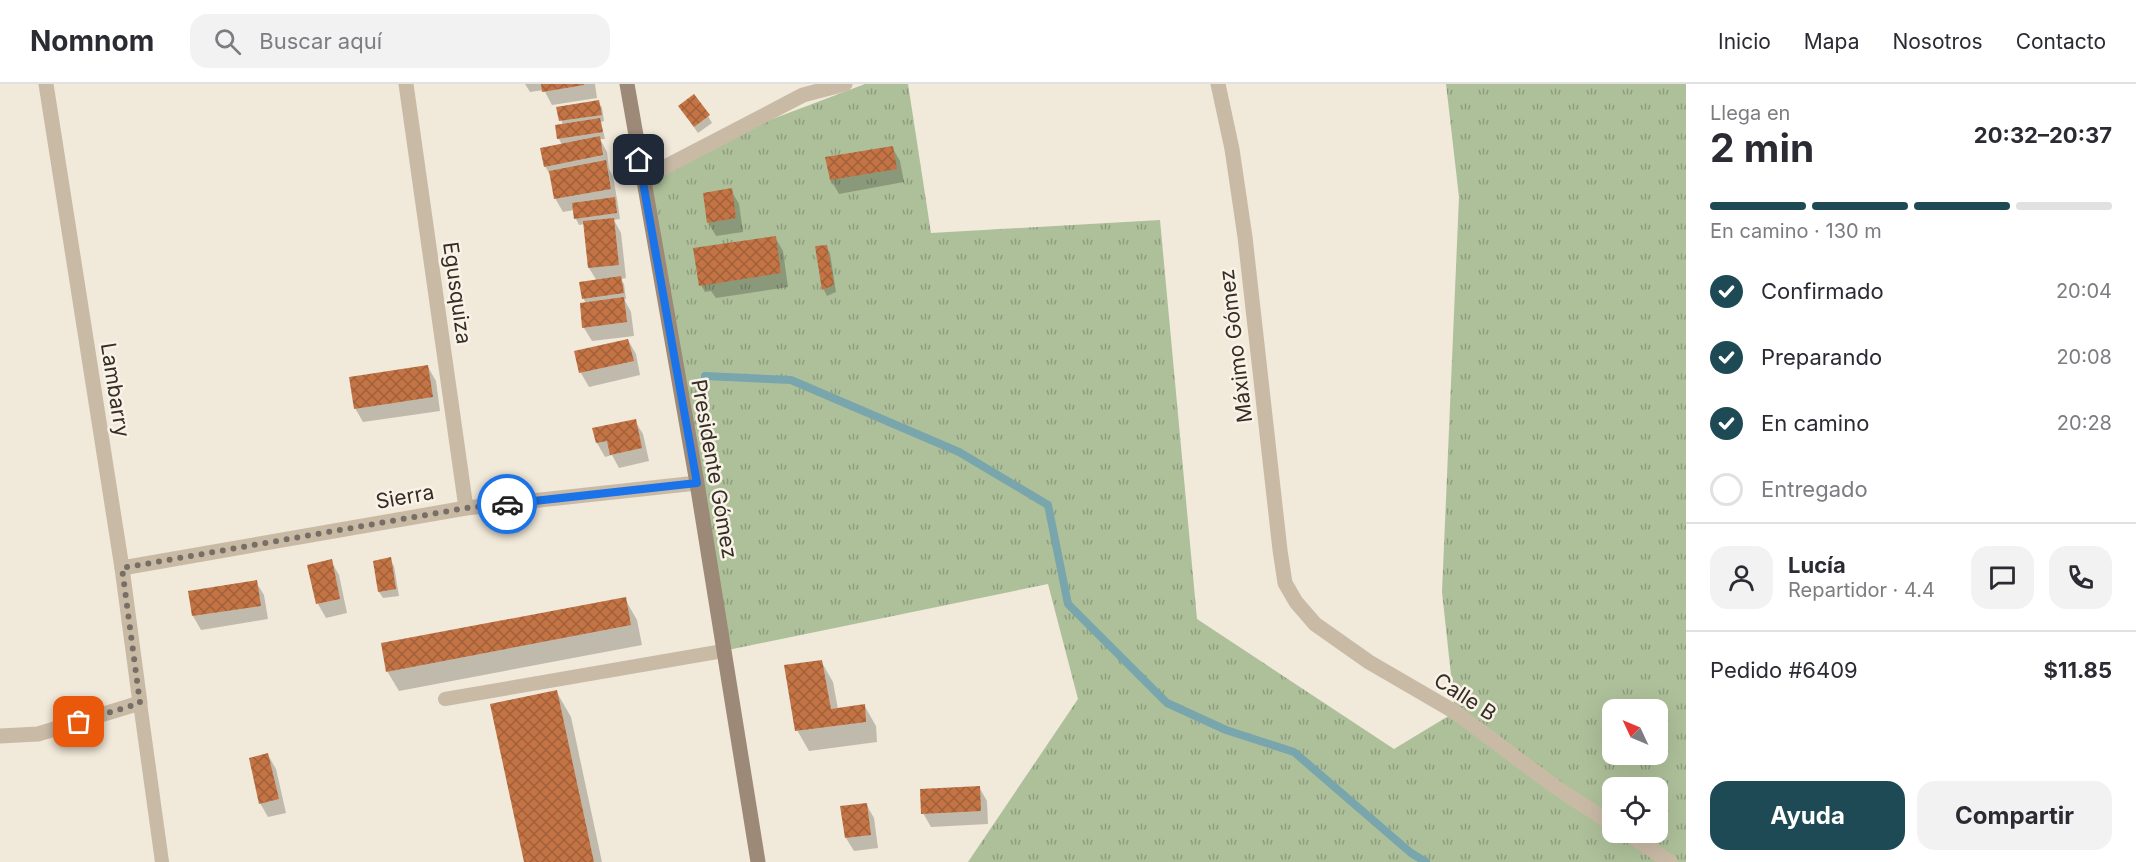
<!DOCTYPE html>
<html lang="es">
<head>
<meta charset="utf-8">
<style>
  body { margin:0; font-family:Inter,sans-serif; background:#f2f2f3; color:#2b2b33; height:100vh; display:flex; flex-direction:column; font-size:22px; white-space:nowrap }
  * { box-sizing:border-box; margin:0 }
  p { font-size:20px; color:#7c7c81 }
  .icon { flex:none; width:33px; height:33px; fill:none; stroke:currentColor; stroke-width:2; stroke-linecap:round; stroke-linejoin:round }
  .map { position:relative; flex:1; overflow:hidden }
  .drawer { display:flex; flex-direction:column; background:#fff; width:450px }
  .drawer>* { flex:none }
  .needle { width:39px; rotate:314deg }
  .tools { position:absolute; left:1602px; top:615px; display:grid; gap:12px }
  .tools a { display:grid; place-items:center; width:66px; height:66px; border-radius:12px; background:#fff; box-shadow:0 6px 24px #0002; font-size:30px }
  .pin { position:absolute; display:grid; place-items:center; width:51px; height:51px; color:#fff; margin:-26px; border-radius:12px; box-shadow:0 3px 9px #0006 }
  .courier { position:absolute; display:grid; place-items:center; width:60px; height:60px; margin:-30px; border:4px solid #1a73e8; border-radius:50%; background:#fff; color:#222; box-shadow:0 2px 8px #0007 }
  .head em { font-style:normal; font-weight:700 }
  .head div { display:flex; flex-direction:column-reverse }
  .head { display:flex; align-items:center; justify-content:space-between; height:102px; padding:0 24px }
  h1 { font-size:39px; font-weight:700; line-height:45px }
  .bar { display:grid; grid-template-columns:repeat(4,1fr); gap:9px 6px; align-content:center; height:72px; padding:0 24px }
  .bar i { height:8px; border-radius:4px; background:#e1e1e2 }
  .bar .active { background:#1d4a55 }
  .bar p { grid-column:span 4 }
  .line { display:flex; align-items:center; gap:15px; padding:0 24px; border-top:2px solid #e1e1e2 }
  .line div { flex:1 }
  .round { display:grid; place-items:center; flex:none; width:63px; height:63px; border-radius:18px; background:#f2f2f3 }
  ol { padding:0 24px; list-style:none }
  li { display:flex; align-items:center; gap:18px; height:66px }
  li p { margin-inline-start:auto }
  li .icon { padding:6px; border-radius:50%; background:#1d4a55; color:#fff; stroke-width:4 }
  li:last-child { color:#7c7c81 }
  li i { width:33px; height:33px; border:3px solid #e1e1e2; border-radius:50% }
  .action { display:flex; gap:12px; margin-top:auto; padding:12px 24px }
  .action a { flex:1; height:69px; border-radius:18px; background:#1d4a55; color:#fff; font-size:24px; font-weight:700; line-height:69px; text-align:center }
  .action a+a { background:#f2f2f3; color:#2b2b33 }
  header { display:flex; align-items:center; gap:36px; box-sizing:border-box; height:84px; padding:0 30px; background:#fff; border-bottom:2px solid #e1e1e2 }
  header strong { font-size:28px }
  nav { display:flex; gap:33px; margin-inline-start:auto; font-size:21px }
  .search { width:420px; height:54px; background:#f2f2f3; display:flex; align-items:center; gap:15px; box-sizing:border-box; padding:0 21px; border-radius:18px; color:#7c7c81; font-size:22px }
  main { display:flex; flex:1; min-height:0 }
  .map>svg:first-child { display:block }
</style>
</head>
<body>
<header>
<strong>Nomnom</strong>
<div class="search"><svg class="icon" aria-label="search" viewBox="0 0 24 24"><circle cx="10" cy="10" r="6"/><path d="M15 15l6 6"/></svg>Buscar aquí</div>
<nav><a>Inicio</a><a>Mapa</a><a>Nosotros</a><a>Contacto</a></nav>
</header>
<main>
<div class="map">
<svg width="1686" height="778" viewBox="0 0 1686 778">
  <defs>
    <pattern id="grass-tufts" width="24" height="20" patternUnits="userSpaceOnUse" patternTransform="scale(1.5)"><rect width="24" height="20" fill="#aec09a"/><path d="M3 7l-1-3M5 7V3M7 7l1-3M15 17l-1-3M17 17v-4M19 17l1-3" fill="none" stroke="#8e9c7e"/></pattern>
    <pattern id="building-cross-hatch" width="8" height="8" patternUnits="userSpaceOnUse" patternTransform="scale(1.5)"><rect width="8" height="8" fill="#c47444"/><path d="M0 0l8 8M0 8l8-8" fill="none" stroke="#a06039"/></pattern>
  </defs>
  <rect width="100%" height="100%" fill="#f1e9d9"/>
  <path fill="url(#grass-tufts)" fill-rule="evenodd" d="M865 0H908L931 149 1160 136 1197 535 1394 665 1455 628 1442 508 1459 113 1446 0H1686V778H968L1078 615 1048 500 723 567 640 85ZM1612 626H1658V670H1612ZM1612 704H1658V748H1612Z"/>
  <g fill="#0003">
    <path d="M525 0H595L597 14 552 21 544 6 530 8Z"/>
    <path d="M598 17 602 24 604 37 601 38 605 55H600L607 68 609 85 613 92 618 121 620 135 614 136 621 149 626 194 621 195 624 200 626 215H624L631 228 634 252 592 257 584 244 586 219 583 214 597 197 589 184 585 140 579 141 576 135 574 126 563 128 555 114 551 93 545 82 562 61 559 55 563 42 558 24Z"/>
    <path d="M680 23 708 32 712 39 698 49Z"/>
    <path d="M892 63 900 77 904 98 839 110 831 96Z"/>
    <path d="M731 106 739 120 743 148 716 152 708 138Z"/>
    <path d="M775 153 783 167 788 203 716 214 711 207 705 208 701 201Z"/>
    <path d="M826 163 830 169 836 208 827 212 824 206 817 164Z"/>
    <path d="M628 256 636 270 640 291 589 303 581 289 576 268Z"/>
    <path d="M428 283 436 297 440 327 363 338 355 324Z"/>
    <path d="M635 337 643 350 649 377 619 384 612 371 605 373 597 359 594 346Z"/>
    <path d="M390 475 394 482 399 512 383 514 379 508 374 478Z"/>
    <path d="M331 477 339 491 347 529 326 534 318 520 309 482Z"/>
    <path d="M256 498 264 511 268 535 201 546 193 532 189 508Z"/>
    <path d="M625 515 637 536 642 561 399 607 387 587Z"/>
    <path d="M821 577 833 598 838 625 864 621 876 642 877 658 809 667 797 646Z"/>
    <path d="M556 607 571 633 602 778H526Z"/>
    <path d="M268 671 276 685 286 729 268 733 260 719Z"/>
    <path d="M979 703 987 717 988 740 931 743 923 729Z"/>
    <path d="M866 720 874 734 878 764 854 767 846 754Z"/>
  </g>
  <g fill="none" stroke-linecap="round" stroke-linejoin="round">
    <path stroke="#79a5ad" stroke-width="8" d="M705 292 791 296 959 368 1048 421 1068 520 1167 619 1226 646 1294 668 1411 769 1426 778"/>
  </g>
  <g fill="url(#building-cross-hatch)">
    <path d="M541 0H584V1L542 8Z"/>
    <path d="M694 10 710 31 694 43 678 22Z"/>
    <path d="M599 16 602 31 559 37 556 23Z"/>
    <path d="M600 34 603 48 557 55 555 41Z"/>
    <path d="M600 52 603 71 544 83 540 64Z"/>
    <path d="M893 62 897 85 830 96 825 73Z"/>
    <path d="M606 76 611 105 554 115 549 87Z"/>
    <path d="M732 104 736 134 707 139 703 109Z"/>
    <path d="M615 113 617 129 574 135 572 119Z"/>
    <path d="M614 134 619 181 588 184 583 137Z"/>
    <path d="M776 152 781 189 699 202 693 164Z"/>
    <path d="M827 161 834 201 822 206 815 162Z"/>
    <path d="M621 192 624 209 582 215 579 198Z"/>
    <path d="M624 213 627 238 582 244 580 219Z"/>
    <path d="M628 255 634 277 579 289 574 267Z"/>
    <path d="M428 281 433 313 354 325 349 293Z"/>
    <path d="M636 335 642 364 610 371 607 357 596 359 592 344Z"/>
    <path d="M391 473 396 505 378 508 373 477Z"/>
    <path d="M332 475 340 515 316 520 307 481Z"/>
    <path d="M257 496 261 522 192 532 188 507Z"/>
    <path d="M626 513 631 541 386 588 381 559Z"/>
    <path d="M822 576 831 625 865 620 866 638 795 647 784 581Z"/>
    <path d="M557 606 594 778H524L490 620Z"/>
    <path d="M268 669 279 715 259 720 249 674Z"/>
    <path d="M980 702 981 727 921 730 920 705Z"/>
    <path d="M867 719 871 751 845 754 840 722Z"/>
  </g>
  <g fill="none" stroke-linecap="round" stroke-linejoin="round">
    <g stroke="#c9baa6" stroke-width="14">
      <path d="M445 615 723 567"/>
      <path d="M140 619 162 778"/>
    </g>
    <g stroke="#c9baa6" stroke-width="15">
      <path d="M406 0 466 424"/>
      <path d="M1218 0 1232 65 1245 153 1280 466 1285 499 1296 518 1315 540 1369 578 1455 628 1554 702 1612 740"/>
      <path d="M642 95 803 11 845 0"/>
      <path d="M122 484 466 424 697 399"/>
      <path d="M0 652 38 650 140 619 122 484 46 0"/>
      <path d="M1625 748 1670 778"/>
    </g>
    <path stroke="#9c8977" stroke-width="15" d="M627 0 697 399 758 778"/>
  </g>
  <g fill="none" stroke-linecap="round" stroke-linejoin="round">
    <path stroke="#776f65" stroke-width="6" stroke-dasharray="0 10.8" d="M79 638 140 619 122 484 466 424 507 420"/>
    <path stroke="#1a73e8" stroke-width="8" d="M507 420 697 399 639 76"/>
  </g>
  <g text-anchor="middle" stroke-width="5" stroke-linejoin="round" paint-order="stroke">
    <g font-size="21" fill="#352d27" stroke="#f9f2e6">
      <text transform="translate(457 209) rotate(82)" y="7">Egusquiza</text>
      <text transform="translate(1236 262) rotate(-97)" y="7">Máximo Gómez</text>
      <text transform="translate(115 306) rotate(81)" y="7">Lambarry</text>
      <text transform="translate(714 385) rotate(80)" y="7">Presidente Gómez</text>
      <text transform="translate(405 413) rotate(-10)" y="7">Sierra</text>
      <text transform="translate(1465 613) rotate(33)" y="7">Calle B</text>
    </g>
  </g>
</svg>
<div class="tools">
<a><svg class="needle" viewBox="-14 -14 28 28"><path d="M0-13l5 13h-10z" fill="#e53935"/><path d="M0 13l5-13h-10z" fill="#7c7c81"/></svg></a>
<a><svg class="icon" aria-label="locate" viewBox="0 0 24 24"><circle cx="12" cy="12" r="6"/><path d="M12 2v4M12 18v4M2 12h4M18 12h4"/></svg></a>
</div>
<div class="pin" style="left:79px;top:638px;background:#ea580c"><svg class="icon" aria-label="bag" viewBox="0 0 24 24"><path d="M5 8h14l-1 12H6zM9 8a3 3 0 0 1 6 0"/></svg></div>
<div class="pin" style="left:639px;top:76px;background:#1f2937"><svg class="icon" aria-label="home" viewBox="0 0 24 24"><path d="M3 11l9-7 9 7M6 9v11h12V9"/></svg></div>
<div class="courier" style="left:507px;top:420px"><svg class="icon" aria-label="car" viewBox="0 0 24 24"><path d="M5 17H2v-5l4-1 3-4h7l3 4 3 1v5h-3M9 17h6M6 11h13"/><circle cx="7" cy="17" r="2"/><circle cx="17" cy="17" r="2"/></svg></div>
</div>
<section class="drawer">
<div class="head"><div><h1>2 min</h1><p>Llega en</p></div><em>20:32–20:37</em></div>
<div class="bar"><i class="active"></i><i class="active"></i><i class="active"></i><i></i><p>En camino · 130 m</p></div>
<ol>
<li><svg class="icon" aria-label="check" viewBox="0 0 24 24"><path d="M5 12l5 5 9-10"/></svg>Confirmado<p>20:04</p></li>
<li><svg class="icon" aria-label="check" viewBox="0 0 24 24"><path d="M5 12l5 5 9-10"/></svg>Preparando<p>20:08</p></li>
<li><svg class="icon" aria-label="check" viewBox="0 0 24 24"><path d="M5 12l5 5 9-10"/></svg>En camino<p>20:28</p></li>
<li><i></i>Entregado</li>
</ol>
<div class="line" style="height:108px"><a class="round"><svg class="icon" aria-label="person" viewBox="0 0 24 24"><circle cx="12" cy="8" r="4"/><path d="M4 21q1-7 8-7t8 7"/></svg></a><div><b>Lucía</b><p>Repartidor · 4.4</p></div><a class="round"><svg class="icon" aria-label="chat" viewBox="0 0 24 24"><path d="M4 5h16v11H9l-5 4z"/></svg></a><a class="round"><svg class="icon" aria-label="phone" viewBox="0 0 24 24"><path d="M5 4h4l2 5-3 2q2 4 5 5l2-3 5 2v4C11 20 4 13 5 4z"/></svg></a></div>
<div class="line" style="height:78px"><div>Pedido #6409</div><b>$11.85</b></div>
<div class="action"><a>Ayuda</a><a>Compartir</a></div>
</section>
</main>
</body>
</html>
